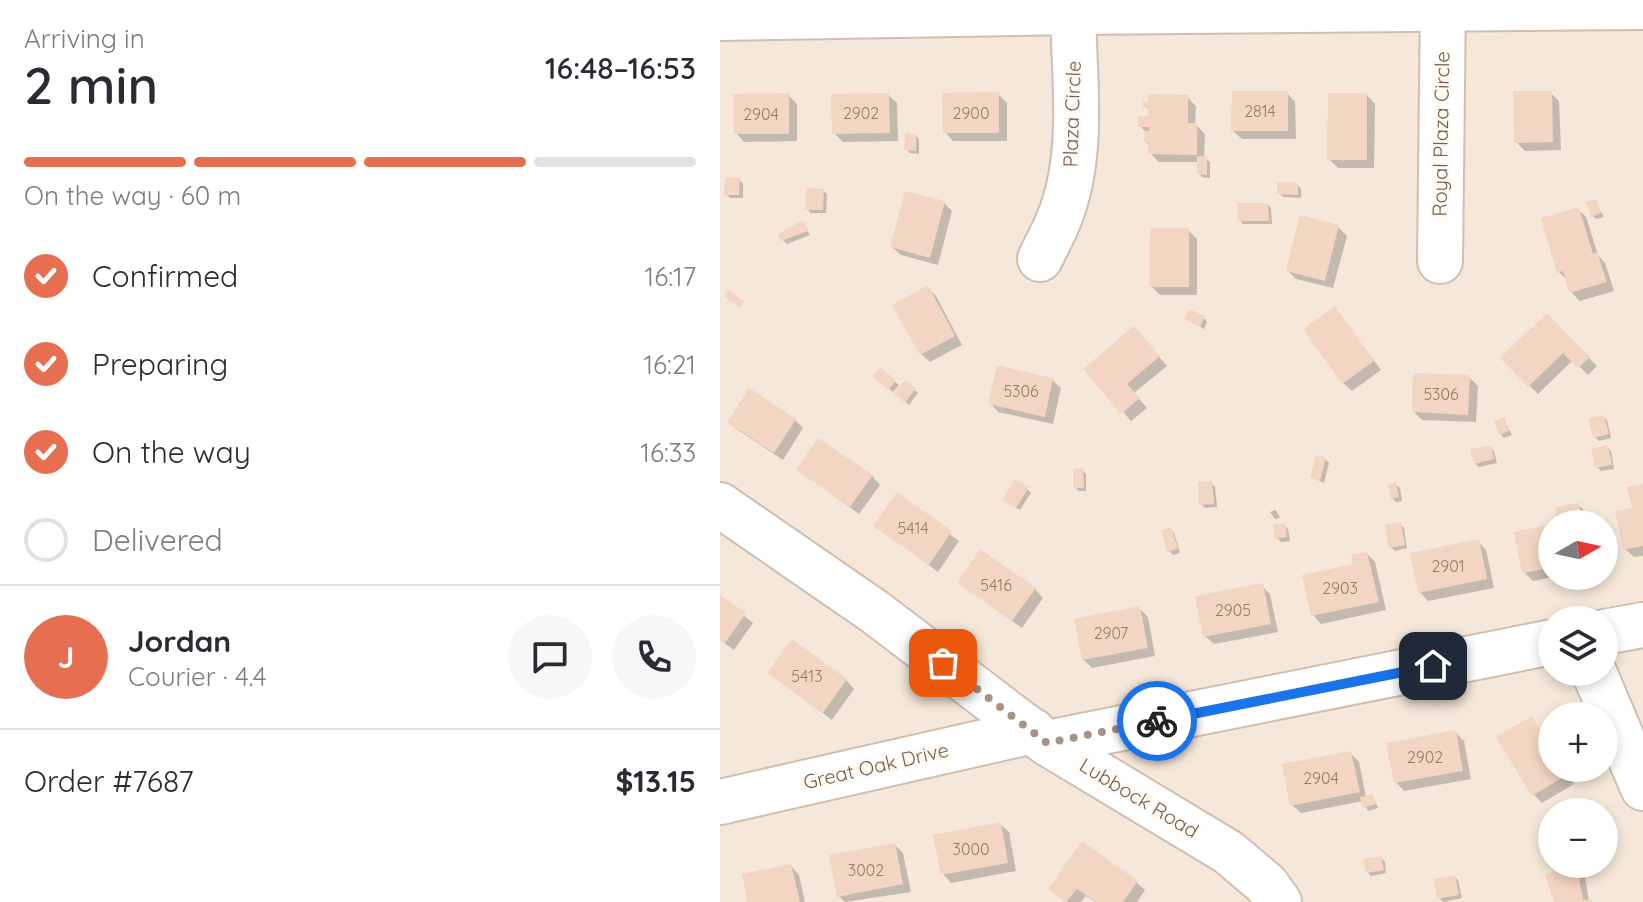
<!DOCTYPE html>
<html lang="en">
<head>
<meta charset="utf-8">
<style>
  body { margin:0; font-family:Quicksand,sans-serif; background:#f7f7f7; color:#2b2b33; height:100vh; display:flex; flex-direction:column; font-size:30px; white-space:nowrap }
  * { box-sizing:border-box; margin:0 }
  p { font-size:26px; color:#7c7c81 }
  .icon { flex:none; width:44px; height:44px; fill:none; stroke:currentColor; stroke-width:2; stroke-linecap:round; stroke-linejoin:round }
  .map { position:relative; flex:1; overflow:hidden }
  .panel { display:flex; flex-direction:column; background:#fff; width:720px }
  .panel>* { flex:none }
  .needle { width:52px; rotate:81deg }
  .tools { position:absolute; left:818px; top:510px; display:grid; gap:16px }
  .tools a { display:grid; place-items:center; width:80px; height:80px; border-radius:50%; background:#fff; box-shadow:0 4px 12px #0003; font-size:40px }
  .pin { position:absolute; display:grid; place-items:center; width:68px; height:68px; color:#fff; margin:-34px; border-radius:16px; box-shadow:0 4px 12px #0006 }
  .courier { position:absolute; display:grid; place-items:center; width:80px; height:80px; margin:-40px; border:6px solid #1a73e8; border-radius:50%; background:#fff; color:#222; box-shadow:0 2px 10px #0007 }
  .overview em { font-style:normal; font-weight:600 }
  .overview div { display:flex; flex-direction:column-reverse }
  .overview { display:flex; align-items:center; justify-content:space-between; height:136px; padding:0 24px }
  h1 { font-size:52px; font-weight:600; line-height:60px }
  .bar { display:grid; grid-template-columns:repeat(4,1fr); gap:12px 8px; align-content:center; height:96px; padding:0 24px }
  .bar i { height:10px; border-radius:6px; background:#e1e1e2 }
  .bar .active { background:#e76f51 }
  .bar p { grid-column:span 4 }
  .line { display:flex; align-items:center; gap:20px; padding:0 24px; border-top:2px solid #e1e1e2 }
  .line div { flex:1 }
  .round { display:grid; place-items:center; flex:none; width:84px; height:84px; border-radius:42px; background:#f7f7f7 }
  ol { padding:0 24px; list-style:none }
  li { display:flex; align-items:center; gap:24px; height:88px }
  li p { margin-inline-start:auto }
  li .icon { padding:8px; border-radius:50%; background:#e76f51; color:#fff; stroke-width:4 }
  li:last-child { color:#7c7c81 }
  li i { width:44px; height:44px; border:4px solid #e1e1e2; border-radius:50% }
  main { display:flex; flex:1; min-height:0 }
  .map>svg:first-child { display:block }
</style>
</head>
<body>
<main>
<section class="panel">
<div class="overview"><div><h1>2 min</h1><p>Arriving in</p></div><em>16:48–16:53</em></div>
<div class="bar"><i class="active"></i><i class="active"></i><i class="active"></i><i></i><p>On the way · 60 m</p></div>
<ol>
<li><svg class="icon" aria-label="check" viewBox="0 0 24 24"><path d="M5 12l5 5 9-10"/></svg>Confirmed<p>16:17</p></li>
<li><svg class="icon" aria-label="check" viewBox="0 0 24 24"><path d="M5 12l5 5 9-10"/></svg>Preparing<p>16:21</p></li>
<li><svg class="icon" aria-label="check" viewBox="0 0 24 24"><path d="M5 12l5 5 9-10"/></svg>On the way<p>16:33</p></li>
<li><i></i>Delivered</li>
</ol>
<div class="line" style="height:144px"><b class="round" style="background:#e76f51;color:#fff">J</b><div><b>Jordan</b><p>Courier · 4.4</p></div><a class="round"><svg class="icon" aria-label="chat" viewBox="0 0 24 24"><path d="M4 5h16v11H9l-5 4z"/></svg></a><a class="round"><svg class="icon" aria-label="phone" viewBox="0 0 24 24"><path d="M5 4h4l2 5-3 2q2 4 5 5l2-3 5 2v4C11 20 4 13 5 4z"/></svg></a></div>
<div class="line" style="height:104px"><div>Order #7687</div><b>$13.15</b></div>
</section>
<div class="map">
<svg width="923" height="902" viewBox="0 0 923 902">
  <rect width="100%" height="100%" fill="#fdf6ec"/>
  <path fill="#f5e8da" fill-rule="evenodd" d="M0 0H923V902H0ZM832 524H884V576H832ZM832 620H884V672H832ZM832 716H884V768H832ZM832 812H884V864H832Z"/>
  <g fill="#0003">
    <path d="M567 93 575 102 576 139H522L513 131Z"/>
    <path d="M831 93 839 101 841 150 805 151 796 142Z"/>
    <path d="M278 94 287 103V141H233L225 132Z"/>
    <path d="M68 95 77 104V141L24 142 16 133Z"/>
    <path d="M168 95 177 103 178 141 123 142 114 133Z"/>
    <path d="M647 95 655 104 654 168H618L609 159Z"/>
    <path d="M467 97 476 106 475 124 485 134 484 158 490 162V178L482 177 479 174V162H439L430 153V146L426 142V132L420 126 430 118V110L425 106Z"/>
    <path d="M196 136 199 139V154L190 153 186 149Z"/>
    <path d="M20 180 23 184V198H10L6 194Z"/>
    <path d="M578 185 581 189V198L563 197 559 193Z"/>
    <path d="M103 191 107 194 106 213H91L87 209Z"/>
    <path d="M875 201 884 217 876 219 873 216Z"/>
    <path d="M224 203 232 211 218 265 181 255 172 247Z"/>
    <path d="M548 205 551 208 552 224H523L520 220Z"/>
    <path d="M858 209 866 217 878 255 885 263 894 291 860 301 851 292 848 281 839 272Z"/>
    <path d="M82 223 90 235 67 244 63 240Z"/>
    <path d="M618 227 627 236 613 288 576 279 568 271Z"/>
    <path d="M468 230 477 239V295H440L431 286Z"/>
    <path d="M208 288 216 296 242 345 210 362 201 354Z"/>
    <path d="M615 309 661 370 632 391 623 383Z"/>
    <path d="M827 315 877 366 868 375 853 360 818 394 782 358Z"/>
    <path d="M484 318 487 322 484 329 467 319Z"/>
    <path d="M422 337 447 366 414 393 427 408 411 421 366 369Z"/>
    <path d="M161 370 179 385 173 392 159 380Z"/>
    <path d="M749 377 758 386 756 422 702 420 694 412Z"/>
    <path d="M332 380 341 388 333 424 278 412 270 403Z"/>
    <path d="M186 382 198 393 189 405 177 394Z"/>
    <path d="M883 417 887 420 891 438 879 441 875 437Z"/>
    <path d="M75 420 83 428 63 460 18 430 9 422Z"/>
    <path d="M784 420 792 435 784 438 781 434Z"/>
    <path d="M770 447 774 451 777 463 759 467 755 463Z"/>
    <path d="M887 447 891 451 894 469 881 471 877 467Z"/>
    <path d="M605 459 609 463 604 483 593 478Z"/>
    <path d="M79 470 152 476 160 485 139 514Z"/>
    <path d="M362 470 366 474V491H359L355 487Z"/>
    <path d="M491 483 495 487 497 507 485 508 481 504Z"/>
    <path d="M676 485 680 488 682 501 676 502 672 498Z"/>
    <path d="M923 486V556L914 557 905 549 914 509Z"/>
    <path d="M307 489 311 493 300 510 288 503Z"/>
    <path d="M177 495 239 541 218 572 156 525Z"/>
    <path d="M858 505 867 513 869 524H840Z"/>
    <path d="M556 510 560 518 555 519 550 512Z"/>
    <path d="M680 524 684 528 687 548 675 551 671 547Z"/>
    <path d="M564 525 568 529 570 541 561 542 557 538Z"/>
    <path d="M832 526V576H838L813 581 804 572Z"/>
    <path d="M450 529 454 533 460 553 453 555 449 551Z"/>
    <path d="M758 541 766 550 774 588 708 601 700 592Z"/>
    <path d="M647 554 655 562 666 610 601 624 593 615Z"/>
    <path d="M239 583 315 589 323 598 302 628Z"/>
    <path d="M542 586 550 594 558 632 494 644 485 636Z"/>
    <path d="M0 597 33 623 14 650 0 640Z"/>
    <path d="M420 609 428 617 435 656 372 668 363 659Z"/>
    <path d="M50 673 126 680 134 689 112 720Z"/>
    <path d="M811 718 832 747V768H844L854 784 822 803 814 795Z"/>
    <path d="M735 732 744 741 751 779 684 791 676 782Z"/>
    <path d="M630 753 639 762 646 797 653 796 658 808 648 811 643 801 581 813 572 805Z"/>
    <path d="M280 824 289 832 296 871 231 883 223 874Z"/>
    <path d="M175 845 183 853 191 892 125 902 119 896Z"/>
    <path d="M661 858 665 862 666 873 651 876 647 872Z"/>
    <path d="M71 866 79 875 85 902H29Z"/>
    <path d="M856 868 865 877 869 901 872 902H836Z"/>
    <path d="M735 877 738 880 742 898 723 902 719 898Z"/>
    <path d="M416 882 425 890 417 902H375L366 896 361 902H346L330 889Z"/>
  </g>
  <g fill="#f3d5c3">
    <path d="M512 91H568V131H511Z"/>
    <path d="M793 91H832L833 142 794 143Z"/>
    <path d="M279 92V133H223L222 93Z"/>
    <path d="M69 93V134H14L13 94Z"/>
    <path d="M169 93 170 133 112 134 111 94Z"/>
    <path d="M608 93H647V160H607Z"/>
    <path d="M428 94 468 95V123H477V155L428 154V142H424V131H429V127H418V116H428V107H423V101L428 102Z"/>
    <path d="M185 133 196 134V151L184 150Z"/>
    <path d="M477 156H487V175L477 174Z"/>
    <path d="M5 177 20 178 19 195H4Z"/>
    <path d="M557 182 578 183V195L557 194Z"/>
    <path d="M86 188 104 189 103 210H85Z"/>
    <path d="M185 191 225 201 210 258 170 247Z"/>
    <path d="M876 199 881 213 871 217 866 202Z"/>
    <path d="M517 203H548L549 221H518Z"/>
    <path d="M859 207 873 254 877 252 887 282 849 293 843 271 837 273 821 218Z"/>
    <path d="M580 215 619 225 605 281 566 271Z"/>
    <path d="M83 220 88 231 61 241 58 234Z"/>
    <path d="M430 228H469V287H429Z"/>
    <path d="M208 285 235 336 200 355 172 305Z"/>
    <path d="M8 290 24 301 20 308 4 297Z"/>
    <path d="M615 306 654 361 622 384 583 329Z"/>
    <path d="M469 309 485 316 480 327 464 319Z"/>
    <path d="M827 313 870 357 858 368 843 353 808 387 780 358Z"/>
    <path d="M414 326 440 356 407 384 420 398 401 414 363 369Z"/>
    <path d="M277 365 333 378 325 417 268 404Z"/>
    <path d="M160 367 176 380 169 390 153 377Z"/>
    <path d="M693 373 750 375 748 415 692 412Z"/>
    <path d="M185 380 196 388 185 403 174 394Z"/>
    <path d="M29 388 76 419 54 453 7 422Z"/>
    <path d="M884 415 889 434 873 438 868 418Z"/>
    <path d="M784 417 789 431 779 435 774 422Z"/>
    <path d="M98 438 153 475 130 507 76 470Z"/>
    <path d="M771 445 774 459 754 464 750 449Z"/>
    <path d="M888 445 892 465 875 468 871 449Z"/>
    <path d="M596 455 606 457 600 481 590 478Z"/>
    <path d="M363 468 364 488H353V469Z"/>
    <path d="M295 479 309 487 296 508 282 500Z"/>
    <path d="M492 481 494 504 479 505 478 482Z"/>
    <path d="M676 482 679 497 671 499 668 484Z"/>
    <path d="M923 484V546L903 550 895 511 912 508 907 487Z"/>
    <path d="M177 492 232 531 209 565 153 526Z"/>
    <path d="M859 503 863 524H838L835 507Z"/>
    <path d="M681 522 685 545 669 548 665 525Z"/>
    <path d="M565 523 567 537 555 539 553 525Z"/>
    <path d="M832 524V568L802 573 794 532Z"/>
    <path d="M451 527 458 549 447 552 441 530Z"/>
    <path d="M759 539 767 579 698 593 690 553Z"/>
    <path d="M260 549 316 588 292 621 237 583Z"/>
    <path d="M647 552 659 602 591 616 582 575 633 564 631 555Z"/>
    <path d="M543 583 551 624 483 637 475 596Z"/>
    <path d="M0 595 26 613 5 643 0 640Z"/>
    <path d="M420 606 428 648 362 660 354 619Z"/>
    <path d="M72 639 127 679 103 713 47 673Z"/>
    <path d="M812 716 832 750V768H843L847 775 812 796 776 737Z"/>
    <path d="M736 730 743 771 674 783 666 743Z"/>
    <path d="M631 751 640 792 570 806 562 764Z"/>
    <path d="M653 794 656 804 643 808 640 797Z"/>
    <path d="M281 822 288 863 221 875 213 835Z"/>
    <path d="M362 841 418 881 403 902H376L357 889 346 902 328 889Z"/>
    <path d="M175 843 183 884 117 897 109 855Z"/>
    <path d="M661 856 664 870 646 873 643 859Z"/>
    <path d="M71 864 80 902H27L22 874Z"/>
    <path d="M857 866 863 900 871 899 872 902H834L825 874Z"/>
    <path d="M735 875 739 895 717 899 714 879Z"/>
  </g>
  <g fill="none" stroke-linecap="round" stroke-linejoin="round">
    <defs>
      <g id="minor">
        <path d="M0 18 353 12 923 7"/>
        <path d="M320 259C328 242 338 225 343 208 364 147 354 75 353 12"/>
        <path d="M720 261 723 0"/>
        <path d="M0 505 155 612 327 743 508 852 546 884 559 902"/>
        <path d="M884 632 923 625"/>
        <path d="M874 672 923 788"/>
        <path d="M327 743 832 642"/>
        <path d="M0 802 313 731"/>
      </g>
    </defs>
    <use href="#minor" stroke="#d1beb0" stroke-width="48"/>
    <use href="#minor" stroke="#fff" stroke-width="44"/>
  </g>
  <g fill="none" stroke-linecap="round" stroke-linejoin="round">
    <path stroke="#a89285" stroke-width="8" stroke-dasharray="0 14.4" d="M223 663 327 743 437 721"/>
    <path stroke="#1a73e8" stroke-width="10" d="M437 721 713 666"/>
  </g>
  <g text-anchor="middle" stroke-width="6" stroke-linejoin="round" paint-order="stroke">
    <g font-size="16" fill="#987a6a">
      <text x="540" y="117">2814</text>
      <text x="141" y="119">2902</text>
      <text x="251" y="119">2900</text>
      <text x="41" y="120">2904</text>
      <text x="301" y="397">5306</text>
      <text x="721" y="400">5306</text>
      <text x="193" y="534">5414</text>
      <text x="728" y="572">2901</text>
      <text x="276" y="591">5416</text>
      <text x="620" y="594">2903</text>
      <text x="513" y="616">2905</text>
      <text x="391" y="639">2907</text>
      <text x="87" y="682">5413</text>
      <text x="705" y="763">2902</text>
      <text x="601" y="784">2904</text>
      <text x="251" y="855">3000</text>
      <text x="146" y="876">3002</text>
    </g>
    <g font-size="20" fill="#7a5c4d" stroke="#fffaf3">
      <text transform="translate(352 114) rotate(-88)" y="7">Plaza Circle</text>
      <text transform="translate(721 134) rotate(-89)" y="7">Royal Plaza Circle</text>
      <text transform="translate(156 766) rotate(-13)" y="7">Great Oak Drive</text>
      <text transform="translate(419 798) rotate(31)" y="7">Lubbock Road</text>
    </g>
  </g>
</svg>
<div class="tools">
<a><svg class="needle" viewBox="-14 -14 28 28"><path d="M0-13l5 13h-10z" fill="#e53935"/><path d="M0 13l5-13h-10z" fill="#7c7c81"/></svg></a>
<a><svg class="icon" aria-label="layers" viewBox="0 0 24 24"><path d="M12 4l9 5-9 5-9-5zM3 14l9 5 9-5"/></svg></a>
<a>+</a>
<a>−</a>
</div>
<div class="pin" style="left:223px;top:663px;background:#ea580c"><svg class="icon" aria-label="bag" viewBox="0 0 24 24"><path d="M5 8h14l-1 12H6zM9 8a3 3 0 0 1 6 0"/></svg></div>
<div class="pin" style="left:713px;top:666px;background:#1f2937"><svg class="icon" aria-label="home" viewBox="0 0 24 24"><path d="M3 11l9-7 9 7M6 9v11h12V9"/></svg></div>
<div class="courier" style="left:437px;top:721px"><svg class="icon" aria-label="bike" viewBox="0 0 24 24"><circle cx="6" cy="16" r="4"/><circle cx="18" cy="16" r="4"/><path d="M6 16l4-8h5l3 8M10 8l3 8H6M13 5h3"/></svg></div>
</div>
</main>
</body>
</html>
